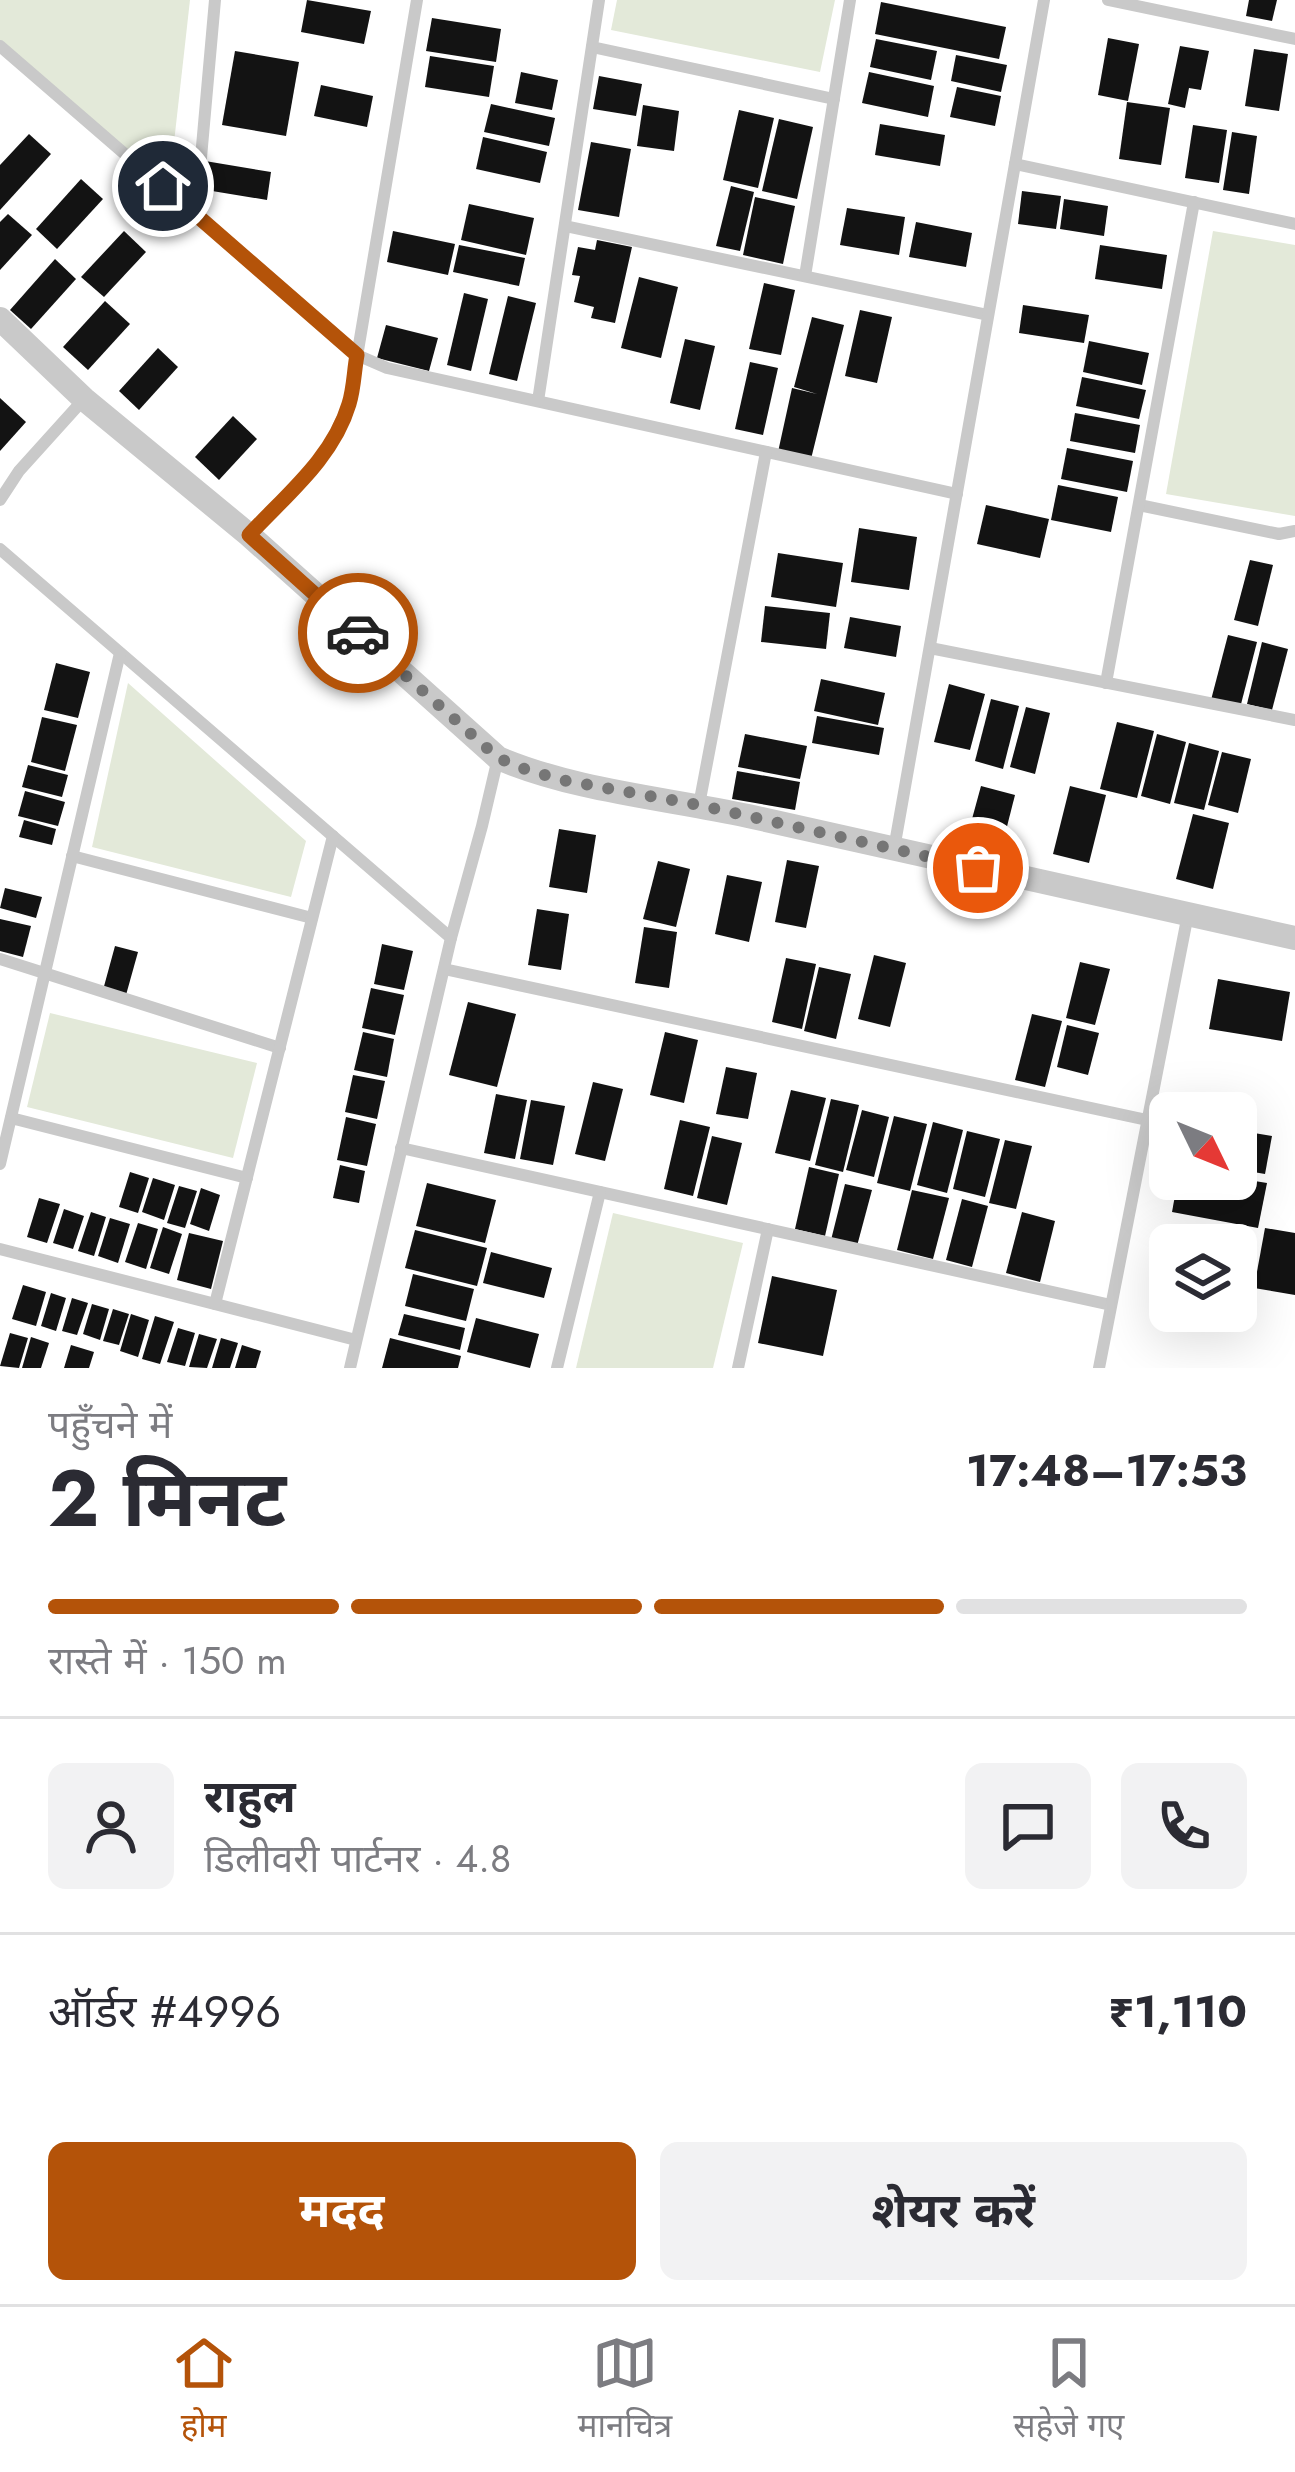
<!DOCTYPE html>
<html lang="hi">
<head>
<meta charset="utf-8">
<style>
  body { margin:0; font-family:Jost,"Noto Sans Devanagari",sans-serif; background:#f2f2f3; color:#2b2b33; height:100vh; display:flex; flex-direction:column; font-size:45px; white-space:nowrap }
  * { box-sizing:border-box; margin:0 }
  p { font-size:39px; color:#7c7c81 }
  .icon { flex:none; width:66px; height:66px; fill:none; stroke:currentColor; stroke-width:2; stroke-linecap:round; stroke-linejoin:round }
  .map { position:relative; height:1368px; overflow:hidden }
  .details { display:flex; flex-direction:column; background:#fff; flex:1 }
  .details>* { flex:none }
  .needle { width:78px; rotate:133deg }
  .controls { position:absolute; left:1149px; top:1092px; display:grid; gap:24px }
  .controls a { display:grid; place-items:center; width:108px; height:108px; border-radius:18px; background:#fff; box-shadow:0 12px 48px #0002; font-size:60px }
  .pin { position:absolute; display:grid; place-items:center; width:102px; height:102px; color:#fff; margin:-51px; border:6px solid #fff; border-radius:50%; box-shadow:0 3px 12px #0007 }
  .courier { position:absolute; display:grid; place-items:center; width:120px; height:120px; margin:-60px; border:9px solid #b45309; border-radius:50%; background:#fff; color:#222; box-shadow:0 3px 15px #0007 }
  .overview em { font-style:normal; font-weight:700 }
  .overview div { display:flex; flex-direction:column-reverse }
  .overview { display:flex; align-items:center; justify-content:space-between; height:204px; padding:0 48px }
  h1 { font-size:78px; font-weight:700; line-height:90px }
  .bar { display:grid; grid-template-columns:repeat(4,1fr); gap:18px 12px; align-content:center; height:144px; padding:0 48px }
  .bar i { height:15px; border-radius:9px; background:#e1e1e2 }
  .bar .on { background:#b45309 }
  .bar p { grid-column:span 4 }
  .line { display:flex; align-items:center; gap:30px; padding:0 48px; border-top:3px solid #e1e1e2 }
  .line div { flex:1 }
  .round { display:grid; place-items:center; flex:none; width:126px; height:126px; border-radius:18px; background:#f2f2f3 }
  .action { display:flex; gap:24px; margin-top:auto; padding:24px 48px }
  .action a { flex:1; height:138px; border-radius:18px; background:#b45309; color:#fff; font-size:48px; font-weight:700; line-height:138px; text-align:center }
  .action a+a { background:#f2f2f3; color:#2b2b33 }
  .tabs { display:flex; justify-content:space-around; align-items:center; height:168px; border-top:3px solid #e1e1e2; background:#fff; font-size:33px; color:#7c7c81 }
  .tabs a { display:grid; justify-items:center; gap:6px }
  .tabs .on { color:#b45309 }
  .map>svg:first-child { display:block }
</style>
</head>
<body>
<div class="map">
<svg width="1295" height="1368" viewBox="0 0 1295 1368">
  <rect width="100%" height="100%" fill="#fff"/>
  <g fill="#e3e9d9">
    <path d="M0 0H190L169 187 0 49Z"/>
    <path d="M617 0H835L820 72 611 30Z"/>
    <path d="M1213 231 1295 245V516L1166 494Z"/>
    <path d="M128 683 306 841 291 897 92 847Z"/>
    <path d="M50 1013 257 1063 233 1158 27 1107Z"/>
    <path d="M613 1213 743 1243 713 1368H576Z"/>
  </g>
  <g fill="#131313">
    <path d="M307 0 371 11 364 44 301 32Z"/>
    <path d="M1249 0H1277L1272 21 1246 16Z"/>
    <path d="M881 2 1006 27 999 59 875 34Z"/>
    <path d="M432 18 501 29 496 62 426 51Z"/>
    <path d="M1108 38 1139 44 1128 101 1098 95Z"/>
    <path d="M876 39 937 51 931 80 870 67Z"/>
    <path d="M1180 46 1209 51 1201 90 1189 88 1185 108 1168 104Z"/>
    <path d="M1254 49 1288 54 1279 111 1245 106Z"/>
    <path d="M235 51 299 62 286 136 222 125Z"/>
    <path d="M956 55 1007 65 1001 92 951 81Z"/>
    <path d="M430 56 494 66 489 97 425 87Z"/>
    <path d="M521 72 558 80 552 110 515 103Z"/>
    <path d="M869 72 934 86 928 117 862 103Z"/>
    <path d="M599 76 642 84 636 116 593 109Z"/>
    <path d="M321 85 373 96 367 127 314 116Z"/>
    <path d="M957 87 1001 96 995 126 950 117Z"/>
    <path d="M1127 102 1170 108 1161 165 1119 159Z"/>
    <path d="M491 104 555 118 549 146 484 132Z"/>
    <path d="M643 105 679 111 674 151 637 146Z"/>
    <path d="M739 110 774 118 758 188 723 180Z"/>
    <path d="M779 119 813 127 797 199 762 191Z"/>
    <path d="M880 124 945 135 940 166 875 155Z"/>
    <path d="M1193 125 1227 130 1219 183 1185 178Z"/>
    <path d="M1232 132 1257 136 1249 194 1223 190Z"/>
    <path d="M29 134 51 154 0 210V165Z"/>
    <path d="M483 137 547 152 540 183 476 169Z"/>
    <path d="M591 142 631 149 619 217 578 210Z"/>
    <path d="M205 161 271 172 267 200 200 189Z"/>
    <path d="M81 179 103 199 57 249 36 229Z"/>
    <path d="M731 186 754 192 740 251 716 246Z"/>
    <path d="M1022 191 1061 196 1056 229 1018 224Z"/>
    <path d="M755 197 795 206 783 264 743 255Z"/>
    <path d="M1064 199 1108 206 1104 236 1060 229Z"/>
    <path d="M469 204 534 218 526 255 461 240Z"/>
    <path d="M847 208 905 217 899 255 840 245Z"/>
    <path d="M8 214 32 235 0 270V222Z"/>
    <path d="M916 222 972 233 966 267 909 257Z"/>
    <path d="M124 231 146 252 104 297 81 277Z"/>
    <path d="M393 231 455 244 448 275 387 262Z"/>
    <path d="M597 240 632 247 615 323 591 318 594 307 574 302 580 276 572 275 578 247 595 250Z"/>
    <path d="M459 245 525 258 519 286 453 272Z"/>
    <path d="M1100 245 1167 255 1162 289 1095 279Z"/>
    <path d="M55 259 76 279 31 329 10 310Z"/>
    <path d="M639 277 678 287 661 358 621 348Z"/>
    <path d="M764 283 795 290 781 355 749 349Z"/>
    <path d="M464 293 488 299 471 371 447 365Z"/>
    <path d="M508 296 536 303 517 381 489 374Z"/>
    <path d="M105 301 130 324 88 370 63 347Z"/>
    <path d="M1023 305 1089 315 1084 343 1019 333Z"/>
    <path d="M860 310 892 317 877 383 845 376Z"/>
    <path d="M812 317 844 325 811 459 778 452 792 388 817 394 794 387Z"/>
    <path d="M386 325 438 338 429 371 377 358Z"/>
    <path d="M685 339 715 346 700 410 670 403Z"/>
    <path d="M1089 341 1149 353 1142 385 1083 372Z"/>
    <path d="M158 348 178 367 139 410 119 391Z"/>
    <path d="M750 362 778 368 763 435 735 429Z"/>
    <path d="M1082 377 1146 390 1139 419 1076 406Z"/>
    <path d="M0 398 26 422 0 451Z"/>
    <path d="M1075 413 1140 425 1135 453 1070 441Z"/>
    <path d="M233 416 257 439 219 480 195 457Z"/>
    <path d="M1067 448 1133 461 1127 492 1061 479Z"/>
    <path d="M1058 485 1118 497 1111 532 1051 520Z"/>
    <path d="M986 505 1049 519 1040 558 977 544Z"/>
    <path d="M859 528 917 537 909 590 851 582Z"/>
    <path d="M778 553 843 563 836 607 771 597Z"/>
    <path d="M1250 560 1273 565 1258 626 1234 620Z"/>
    <path d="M765 606 830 613 826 649 761 642Z"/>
    <path d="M850 617 901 626 896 657 844 648Z"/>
    <path d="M1228 635 1257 642 1240 708 1211 700Z"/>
    <path d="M1262 642 1288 649 1272 710 1247 704Z"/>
    <path d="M56 663 90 672 78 718 44 710Z"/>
    <path d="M821 679 885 693 878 725 814 711Z"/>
    <path d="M949 684 985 694 970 750 934 742Z"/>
    <path d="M991 699 1019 706 1003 769 975 761Z"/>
    <path d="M1026 707 1050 713 1035 774 1010 767Z"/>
    <path d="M817 716 884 728 879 755 812 743Z"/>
    <path d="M42 717 77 725 65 771 31 762Z"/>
    <path d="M1117 722 1154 731 1137 798 1100 789Z"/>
    <path d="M745 734 807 746 800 779 738 767Z"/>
    <path d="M1157 734 1186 742 1170 804 1141 796Z"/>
    <path d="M1189 743 1219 751 1204 810 1174 803Z"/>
    <path d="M1222 752 1251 759 1238 813 1208 805Z"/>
    <path d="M28 765 68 775 62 797 22 787Z"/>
    <path d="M737 771 800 782 795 810 732 799Z"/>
    <path d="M981 786 1015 795 1001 850 966 841Z"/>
    <path d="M1070 786 1106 795 1089 863 1053 854Z"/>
    <path d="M25 791 65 802 58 826 18 816Z"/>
    <path d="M1193 814 1229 823 1213 889 1176 879Z"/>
    <path d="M24 820 56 829 52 845 19 837Z"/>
    <path d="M559 829 596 835 587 893 549 887Z"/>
    <path d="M787 860 819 866 806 928 775 922Z"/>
    <path d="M658 861 690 869 676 927 643 919Z"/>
    <path d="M727 875 762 882 749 942 715 934Z"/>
    <path d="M5 888 42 897 36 918 0 908Z"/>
    <path d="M537 909 569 914 561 970 528 965Z"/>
    <path d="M0 919 31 926 23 957 0 951Z"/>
    <path d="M644 927 677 932 669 988 635 983Z"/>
    <path d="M382 944 413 951 404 990 374 984Z"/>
    <path d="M115 946 138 952 126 995 103 990Z"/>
    <path d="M874 955 906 963 890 1027 858 1019Z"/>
    <path d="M786 958 816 964 802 1029 772 1022Z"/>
    <path d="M1080 962 1110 969 1095 1025 1066 1018Z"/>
    <path d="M819 967 851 974 836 1039 804 1031Z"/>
    <path d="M1218 979 1290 992 1282 1041 1209 1029Z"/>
    <path d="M371 988 404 995 395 1035 362 1028Z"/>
    <path d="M468 1002 516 1014 497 1087 449 1075Z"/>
    <path d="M1032 1014 1062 1021 1045 1087 1015 1080Z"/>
    <path d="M1067 1025 1099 1033 1088 1075 1057 1067Z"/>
    <path d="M363 1032 394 1039 387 1077 354 1070Z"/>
    <path d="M665 1032 698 1040 684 1103 650 1095Z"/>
    <path d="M726 1067 757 1073 748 1119 716 1114Z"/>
    <path d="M353 1075 385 1081 377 1119 345 1112Z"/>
    <path d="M593 1082 623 1089 605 1161 575 1154Z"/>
    <path d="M791 1090 826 1098 810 1161 775 1153Z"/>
    <path d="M496 1094 527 1100 515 1159 484 1153Z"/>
    <path d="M831 1099 859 1105 843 1172 815 1165Z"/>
    <path d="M531 1100 565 1106 553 1165 520 1159Z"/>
    <path d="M862 1110 889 1117 874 1177 846 1170Z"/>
    <path d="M894 1116 927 1124 910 1191 877 1183Z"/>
    <path d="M346 1117 376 1124 367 1166 337 1160Z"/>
    <path d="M680 1120 710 1127 693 1196 664 1189Z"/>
    <path d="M933 1122 963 1130 947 1193 917 1185Z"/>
    <path d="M1236 1130 1272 1136 1265 1174 1236 1169Z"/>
    <path d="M967 1131 1000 1139 985 1197 953 1189Z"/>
    <path d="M712 1136 742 1143 727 1205 697 1198Z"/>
    <path d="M1005 1140 1032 1146 1016 1209 989 1203Z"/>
    <path d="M340 1165 365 1171 359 1203 333 1198Z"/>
    <path d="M809 1167 839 1174 825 1236 795 1229Z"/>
    <path d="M130 1172 149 1178 138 1213 119 1207Z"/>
    <path d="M153 1178 175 1185 164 1220 142 1212Z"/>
    <path d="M1236 1178 1267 1183 1258 1228 1172 1212 1178 1179Z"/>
    <path d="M427 1183 496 1200 485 1243 416 1226Z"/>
    <path d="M845 1184 872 1190 857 1246 831 1240Z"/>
    <path d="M179 1186 197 1191 185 1228 167 1223Z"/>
    <path d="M201 1188 220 1195 209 1231 190 1224Z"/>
    <path d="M912 1190 949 1198 933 1259 897 1250Z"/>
    <path d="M39 1198 60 1204 47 1243 27 1237Z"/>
    <path d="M962 1199 988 1206 972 1267 946 1260Z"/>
    <path d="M64 1209 84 1216 73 1249 53 1243Z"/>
    <path d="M91 1212 106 1217 94 1256 78 1251Z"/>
    <path d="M1022 1212 1055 1221 1040 1282 1006 1273Z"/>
    <path d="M110 1218 130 1224 118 1263 98 1256Z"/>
    <path d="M138 1223 158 1229 146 1269 125 1262Z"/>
    <path d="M163 1227 182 1234 169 1274 150 1268Z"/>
    <path d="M1265 1228 1295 1233V1295L1254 1288Z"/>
    <path d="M415 1230 487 1248 477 1286 405 1268Z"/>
    <path d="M189 1233 223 1241 211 1289 177 1280Z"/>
    <path d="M491 1252 552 1268 544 1298 483 1283Z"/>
    <path d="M413 1274 474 1289 466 1321 405 1306Z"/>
    <path d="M772 1276 837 1290 823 1356 758 1343Z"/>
    <path d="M23 1285 46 1292 36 1326 12 1319Z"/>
    <path d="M51 1293 66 1298 56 1331 41 1326Z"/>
    <path d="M72 1298 88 1303 77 1335 62 1331Z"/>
    <path d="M92 1304 109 1309 100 1340 83 1334Z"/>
    <path d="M113 1309 129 1314 119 1345 103 1341Z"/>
    <path d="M131 1314 149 1320 138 1357 120 1351Z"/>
    <path d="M404 1314 465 1328 460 1350 398 1335Z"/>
    <path d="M155 1316 174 1322 160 1364 142 1359Z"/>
    <path d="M476 1318 539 1334 530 1368 467 1352Z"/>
    <path d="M178 1328 195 1333 185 1366 167 1362Z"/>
    <path d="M10 1333 28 1338 19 1368 0 1366Z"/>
    <path d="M199 1334 217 1339 207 1368 189 1367Z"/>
    <path d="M31 1337 49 1343 41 1368H22Z"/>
    <path d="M221 1338 238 1343 230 1368H212Z"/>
    <path d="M390 1338 461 1356 458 1368H382Z"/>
    <path d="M71 1345 94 1352 89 1368H64Z"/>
    <path d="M242 1345 261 1351 256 1368H235Z"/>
  </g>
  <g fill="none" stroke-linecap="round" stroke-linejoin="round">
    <g stroke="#c9c9c9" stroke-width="12">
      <path d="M1108 0 1295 39"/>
      <path d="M0 46 357 355 387 368 957 494"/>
      <path d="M592 47 834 99"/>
      <path d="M1015 164 1295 224"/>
      <path d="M196 214 215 0"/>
      <path d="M565 226 988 315"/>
      <path d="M805 276 850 0"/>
      <path d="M538 401 599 0"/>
      <path d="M0 500 19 471 84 399"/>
      <path d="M1139 505 1279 534 1295 531"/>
      <path d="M249 535 312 471 332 440 349 404 417 0"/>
      <path d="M0 549 451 938"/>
      <path d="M930 648 1295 720"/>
      <path d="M1106 683 1194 202"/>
      <path d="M699 805 766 452"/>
      <path d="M894 849 1044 0"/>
      <path d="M72 856 312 918"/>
      <path d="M0 959 280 1048"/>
      <path d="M444 969 1147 1120"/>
      <path d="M11 1118 247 1178"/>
      <path d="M401 1148 1111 1305"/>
      <path d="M0 1164 120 653"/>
      <path d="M0 1249 356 1340"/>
      <path d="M215 1304 333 836"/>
      <path d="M350 1368 451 938 482 826 498 758"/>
      <path d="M557 1368 600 1192"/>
      <path d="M738 1368 768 1229"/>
      <path d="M1099 1368 1188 914"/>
    </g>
    <path stroke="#c9c9c9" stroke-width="24" d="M0 319 84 399 249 535 498 758C576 791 665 798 748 816 930 857 1113 897 1295 938"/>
  </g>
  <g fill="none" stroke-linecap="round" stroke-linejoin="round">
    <path stroke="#767676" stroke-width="12" stroke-dasharray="0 21.6" d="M358 633 498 758 527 770 562 780 699 805 978 868"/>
    <path stroke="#b45309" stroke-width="15" d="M163 186 357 355C354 371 354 388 349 404 333 458 286 495 249 535L358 633"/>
  </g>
</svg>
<div class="controls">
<a><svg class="needle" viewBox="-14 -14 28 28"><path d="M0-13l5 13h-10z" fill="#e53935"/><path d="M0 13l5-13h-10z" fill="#7c7c81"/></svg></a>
<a><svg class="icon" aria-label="layers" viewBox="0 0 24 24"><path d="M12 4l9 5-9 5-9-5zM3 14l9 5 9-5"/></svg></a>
</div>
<div class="pin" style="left:978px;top:868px;background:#ea580c"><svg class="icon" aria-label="bag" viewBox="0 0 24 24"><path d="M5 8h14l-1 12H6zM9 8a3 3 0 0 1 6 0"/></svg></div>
<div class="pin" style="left:163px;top:186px;background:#1f2937"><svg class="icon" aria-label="home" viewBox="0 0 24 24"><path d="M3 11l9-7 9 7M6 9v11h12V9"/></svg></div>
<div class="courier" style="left:358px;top:633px"><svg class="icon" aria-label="car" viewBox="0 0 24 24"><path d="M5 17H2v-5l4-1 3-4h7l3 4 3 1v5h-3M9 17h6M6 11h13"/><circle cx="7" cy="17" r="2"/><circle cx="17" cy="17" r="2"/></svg></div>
</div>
<section class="details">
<div class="overview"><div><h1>2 मिनट</h1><p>पहुँचने में</p></div><em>17:48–17:53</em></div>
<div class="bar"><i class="on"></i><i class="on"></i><i class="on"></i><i></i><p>रास्ते में · 150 m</p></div>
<div class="line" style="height:216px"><a class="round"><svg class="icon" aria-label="person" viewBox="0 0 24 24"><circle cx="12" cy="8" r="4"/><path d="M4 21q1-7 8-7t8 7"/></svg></a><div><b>राहुल</b><p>डिलीवरी पार्टनर · 4.8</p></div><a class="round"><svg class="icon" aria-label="chat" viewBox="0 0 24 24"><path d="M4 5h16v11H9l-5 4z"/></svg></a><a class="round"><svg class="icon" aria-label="phone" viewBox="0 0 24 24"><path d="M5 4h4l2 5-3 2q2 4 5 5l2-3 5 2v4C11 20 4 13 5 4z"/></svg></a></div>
<div class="line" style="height:156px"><div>ऑर्डर #4996</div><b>₹1,110</b></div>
<div class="action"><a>मदद</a><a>शेयर करें</a></div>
</section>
<nav class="tabs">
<a class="on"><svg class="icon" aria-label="home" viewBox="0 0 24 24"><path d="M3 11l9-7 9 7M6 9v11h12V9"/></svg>होम</a>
<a><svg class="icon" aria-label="map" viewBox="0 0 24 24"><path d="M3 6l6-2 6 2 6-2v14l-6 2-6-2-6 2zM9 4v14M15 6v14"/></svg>मानचित्र</a>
<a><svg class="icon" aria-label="saved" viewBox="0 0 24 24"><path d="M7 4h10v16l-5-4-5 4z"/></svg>सहेजे गए</a>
</nav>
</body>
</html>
